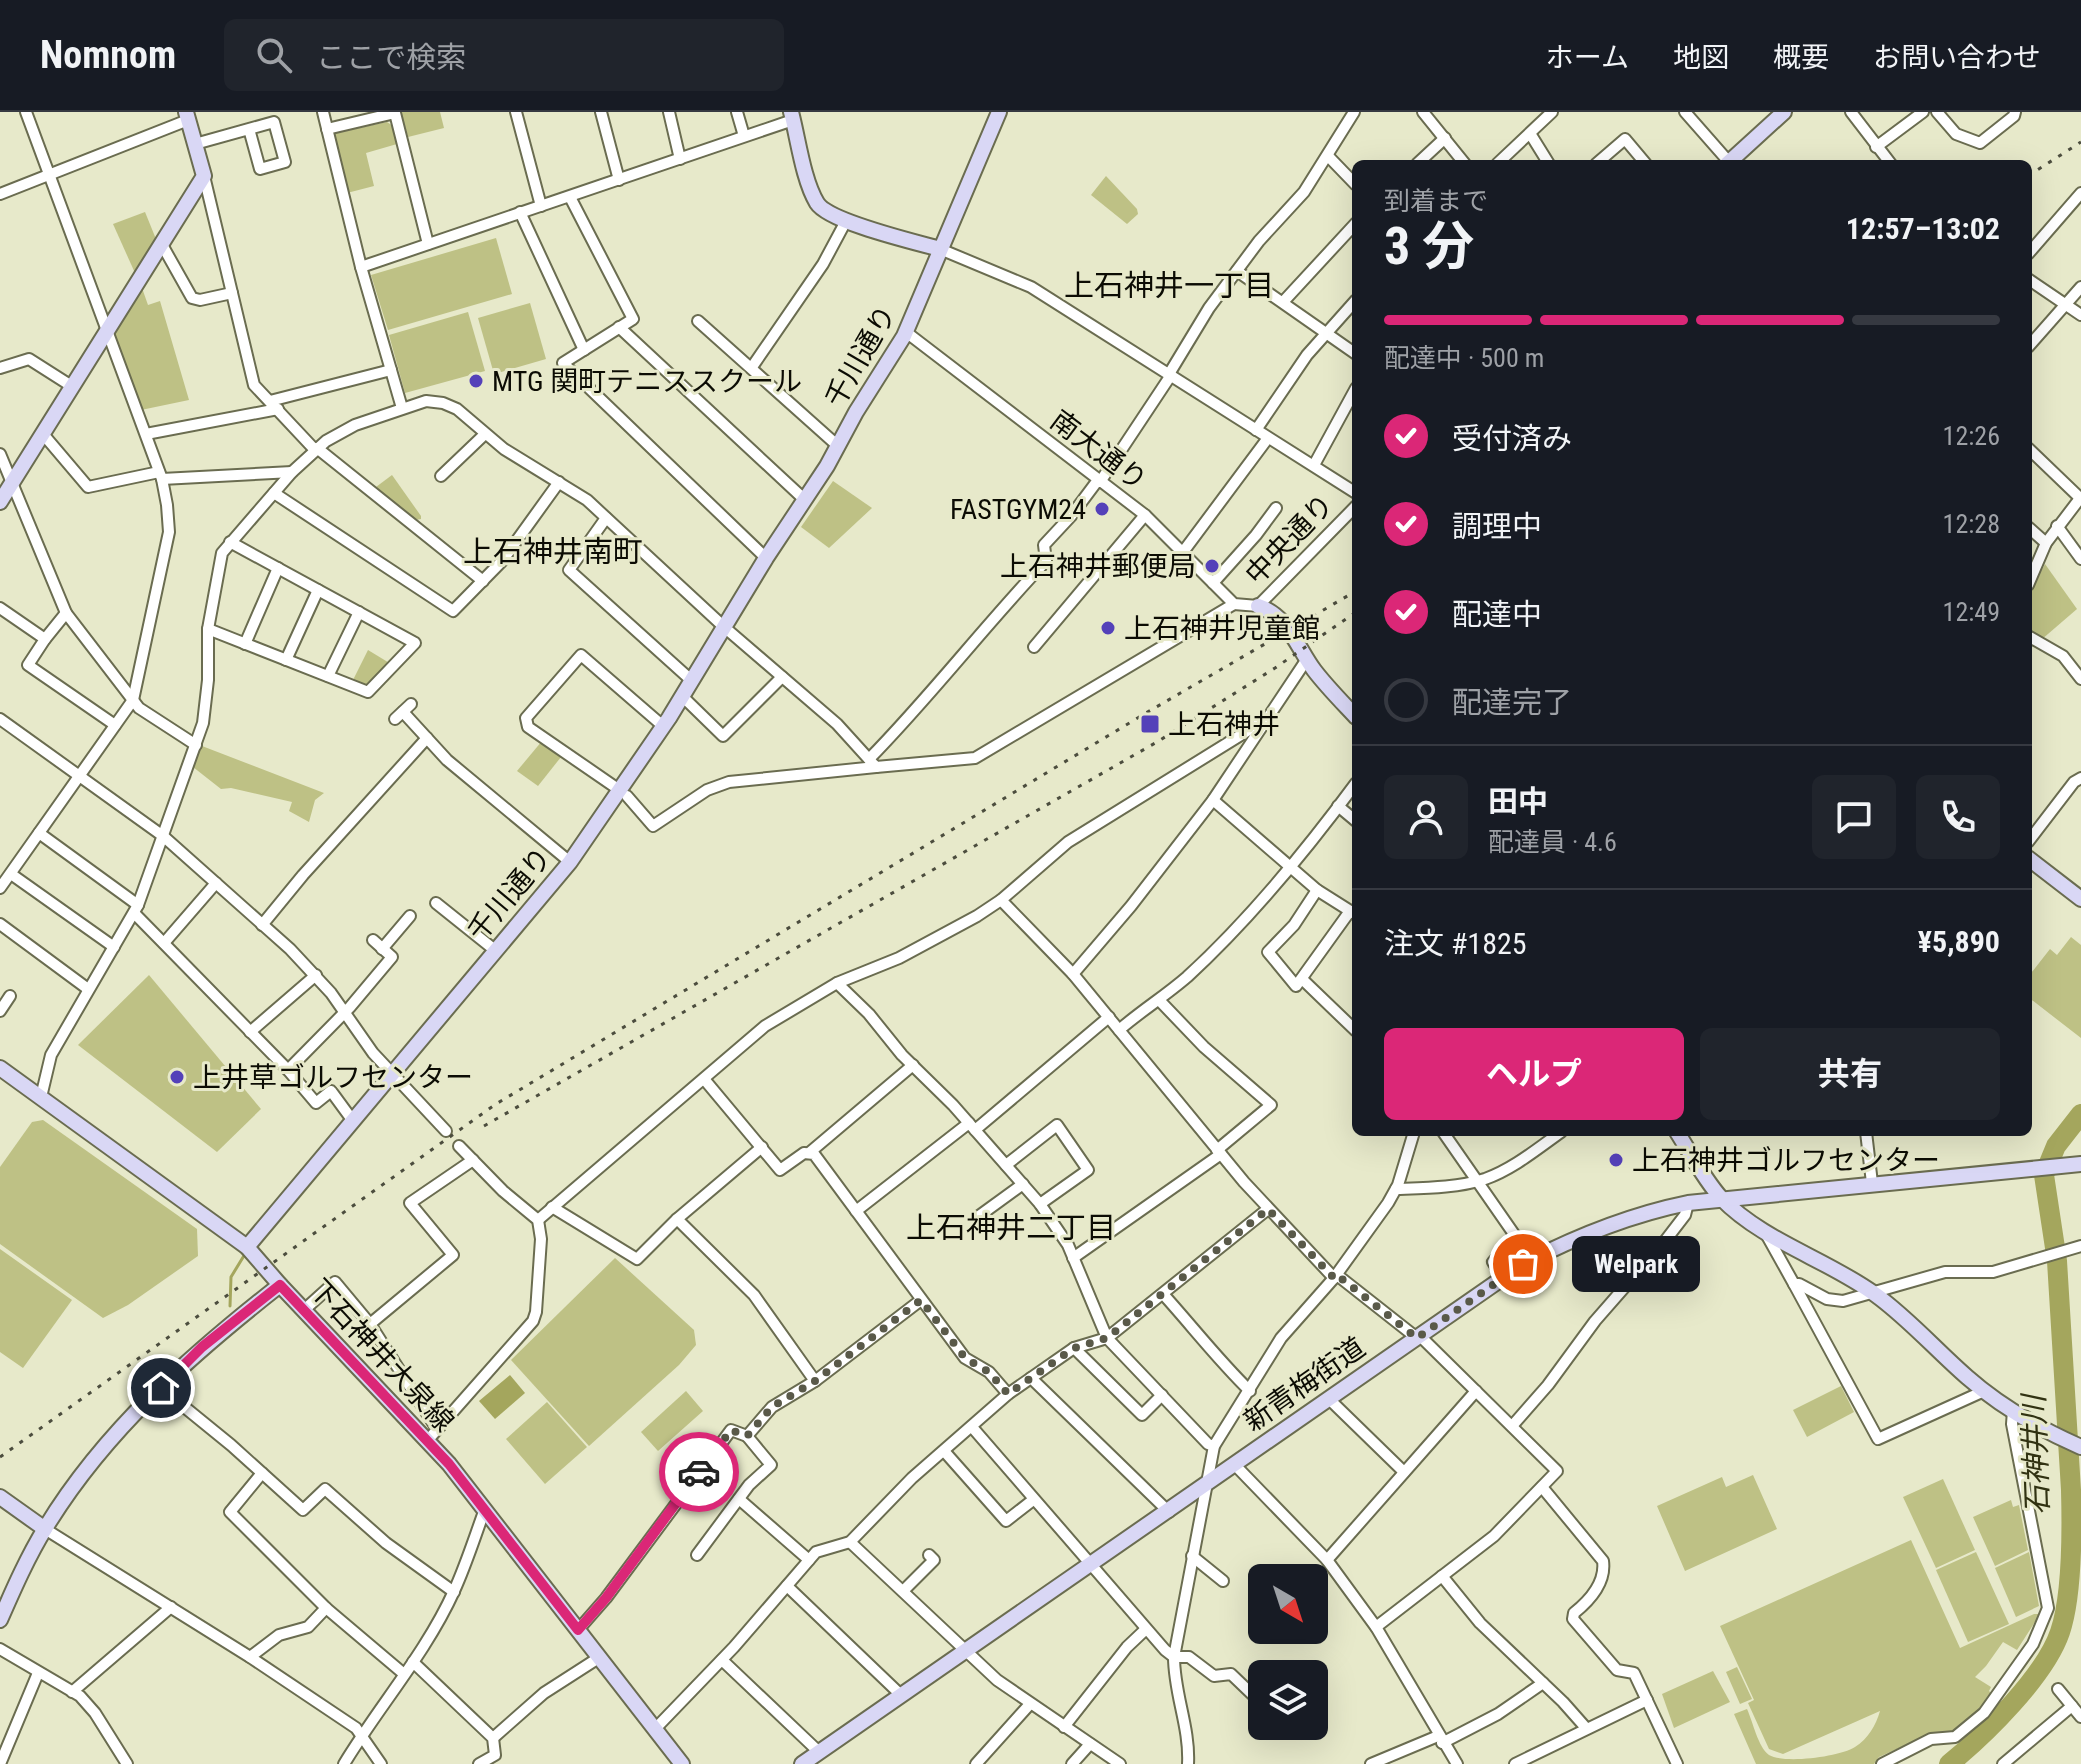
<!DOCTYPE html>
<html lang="ja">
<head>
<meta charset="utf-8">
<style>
  body { margin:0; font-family:"Roboto Condensed","Noto Sans JP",sans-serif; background:#20242c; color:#f1f3f6; height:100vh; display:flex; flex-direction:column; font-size:30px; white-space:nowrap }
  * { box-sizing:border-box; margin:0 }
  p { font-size:26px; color:#9ea1a6 }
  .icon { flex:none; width:44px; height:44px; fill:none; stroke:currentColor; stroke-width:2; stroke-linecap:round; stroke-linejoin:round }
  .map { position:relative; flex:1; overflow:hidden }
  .panel { position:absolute; left:1352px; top:48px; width:680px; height:976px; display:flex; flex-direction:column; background:#171b24; border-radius:12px; box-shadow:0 8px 32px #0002 }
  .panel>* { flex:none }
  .needle { width:52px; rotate:141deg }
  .controls { position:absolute; left:1248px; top:1452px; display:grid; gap:16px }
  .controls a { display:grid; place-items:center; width:80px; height:80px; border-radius:12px; background:#171b24; box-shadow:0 8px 32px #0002; font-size:40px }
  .pin { position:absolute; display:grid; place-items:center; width:68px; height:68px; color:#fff; margin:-34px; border:4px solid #fff; border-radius:50%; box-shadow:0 2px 8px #0007 }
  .courier { position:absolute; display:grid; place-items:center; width:80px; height:80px; margin:-40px; border:6px solid #db2777; border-radius:50%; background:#fff; color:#222; box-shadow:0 2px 10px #0007 }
  .bubble { position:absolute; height:56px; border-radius:12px; background:#171b24; box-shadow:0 8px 32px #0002; font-size:26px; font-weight:700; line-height:56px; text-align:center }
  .head em { font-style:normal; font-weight:700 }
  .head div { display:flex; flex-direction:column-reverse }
  .head { display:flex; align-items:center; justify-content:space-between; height:136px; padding:0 32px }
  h1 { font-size:52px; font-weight:700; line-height:60px }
  .bar { display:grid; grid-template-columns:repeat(4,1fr); gap:12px 8px; align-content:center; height:96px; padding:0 32px }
  .bar i { height:10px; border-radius:6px; background:#363941 }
  .bar .current { background:#db2777 }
  .bar p { grid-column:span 4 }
  .line { display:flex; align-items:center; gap:20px; padding:0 32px; border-top:2px solid #363941 }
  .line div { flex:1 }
  .round { display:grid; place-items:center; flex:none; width:84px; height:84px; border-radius:12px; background:#20242c }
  ol { padding:0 32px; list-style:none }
  li { display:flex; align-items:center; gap:24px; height:88px }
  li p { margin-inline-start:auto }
  li .icon { padding:8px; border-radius:50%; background:#db2777; color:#fff; stroke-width:4 }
  li:last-child { color:#9ea1a6 }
  li i { width:44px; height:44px; border:4px solid #363941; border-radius:50% }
  .primary-button { display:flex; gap:16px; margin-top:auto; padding:16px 32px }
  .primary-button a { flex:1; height:92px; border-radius:12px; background:#db2777; color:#fff; font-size:32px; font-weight:700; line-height:92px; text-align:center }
  .primary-button a+a { background:#20242c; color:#f1f3f6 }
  header { display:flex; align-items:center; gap:48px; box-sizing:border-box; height:112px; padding:0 40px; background:#171b24; border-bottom:2px solid #363941 }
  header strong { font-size:38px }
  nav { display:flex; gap:44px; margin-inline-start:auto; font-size:28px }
  .search { width:560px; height:72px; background:#20242c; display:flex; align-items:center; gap:20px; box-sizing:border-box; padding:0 28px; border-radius:12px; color:#9ea1a6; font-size:30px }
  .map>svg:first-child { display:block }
</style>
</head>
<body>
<header>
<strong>Nomnom</strong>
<div class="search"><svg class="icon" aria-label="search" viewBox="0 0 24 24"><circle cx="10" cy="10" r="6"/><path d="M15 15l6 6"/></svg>ここで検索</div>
<nav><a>ホーム</a><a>地図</a><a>概要</a><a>お問い合わせ</a></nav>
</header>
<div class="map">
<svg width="2081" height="1652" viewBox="0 0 2081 1652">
  <rect width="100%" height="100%" fill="#e7e9ca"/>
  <g fill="#bec185">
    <path d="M401 0H440L444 16 408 25Z"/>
    <path d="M387 10 393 14 397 32 366 41 374 74 347 81 333 25 335 21Z"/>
    <path d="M1106 64 1137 97 1138 102 1127 112 1091 83Z"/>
    <path d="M145 100 156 127 135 161 113 112Z"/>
    <path d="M496 126 512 182 388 218 371 163Z"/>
    <path d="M142 176 148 193 160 189 189 288 141 298 114 222Z"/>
    <path d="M530 191 546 247 494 262 478 206Z"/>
    <path d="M468 200 485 259 405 281 389 223Z"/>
    <path d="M392 363 421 404V407L416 408 376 375Z"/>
    <path d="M833 369 872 396 829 436 801 415Z"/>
    <path d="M2045 452 2077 497 2041 528 2028 519V485Z"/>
    <path d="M368 538 391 552 368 577 352 570Z"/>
    <path d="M542 629 561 645 538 674 517 659Z"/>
    <path d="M202 634 324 681 315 688 309 710 289 699 292 690 231 676 221 677 193 655Z"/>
    <path d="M2071 825 2081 833V926L2028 885V865L2050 837 2057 843Z"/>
    <path d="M149 863 261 997 217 1040 78 933Z"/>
    <path d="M43 1008 197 1117 198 1144 128 1193 103 1206 0 1132V1055L32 1010Z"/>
    <path d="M0 1137 72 1188 23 1256 0 1240Z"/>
    <path d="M615 1146 694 1218 696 1233 679 1253 589 1334 511 1248Z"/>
    <path d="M1841 1274 1854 1300 1807 1325 1793 1298Z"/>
    <path d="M686 1279 703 1299 658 1339 641 1320Z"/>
    <path d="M547 1290 587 1335 545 1372 506 1327Z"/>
    <path d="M1753 1363 1777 1417 1685 1459 1657 1394 1722 1365 1726 1375Z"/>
    <path d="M1943 1367 1975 1438 1936 1456 1903 1385Z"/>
    <path d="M2011 1388 2013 1395 2019 1393 2028 1438 1995 1454 1973 1405Z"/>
    <path d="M1911 1428 1960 1536 2034 1502H2040L2017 1538 2003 1530 1986 1554 1975 1565 1991 1575 1989 1579 1991 1581 1982 1599 1955 1621 1934 1620 1879 1645 1874 1652H1756L1734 1602 1747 1597C1753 1610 1758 1635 1769 1643 1784 1652 1839 1645 1855 1635 1868 1627 1876 1613 1880 1599L1783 1642 1769 1637 1748 1591 1754 1588 1720 1514Z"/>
    <path d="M1976 1440 2009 1512 1968 1530 1936 1458Z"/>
    <path d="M2029 1440 2039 1494 2016 1505 1995 1456Z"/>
    <path d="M1737 1555 1752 1587 1740 1592 1726 1560Z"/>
    <path d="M1713 1559 1730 1590 1674 1616 1662 1582Z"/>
  </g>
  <path fill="#a4a65d" d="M510 1263 525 1281 495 1307 479 1289Z"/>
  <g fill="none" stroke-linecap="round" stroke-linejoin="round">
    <path stroke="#a4a65d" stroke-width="3" d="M230 1194 231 1165 245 1142"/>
    <path stroke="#a4a65d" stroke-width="20" d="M1949 1652C1985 1623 2045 1564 2060 1520 2072 1485 2072 1415 2071 1378L2057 1149 2044 1063 2056 1034 2081 1002"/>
    <defs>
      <g id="street">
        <path d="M323 0 361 155 402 296"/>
        <path d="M516 0 541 94"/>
        <path d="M601 0 619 68"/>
        <path d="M669 0 680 47"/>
        <path d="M737 0 744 24"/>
        <path d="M1423 0 1465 52"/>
        <path d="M1685 0 1729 50"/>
        <path d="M1851 0 1891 52"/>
        <path d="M1937 0 1956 22 1980 31 2014 4 2015 0"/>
        <path d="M327 17 395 1 428 132"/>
        <path d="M1531 23 1549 52"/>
        <path d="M195 32 274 10 285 50 260 57 249 17"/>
        <path d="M1876 35 1923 0"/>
        <path d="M1328 44 1356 73"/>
        <path d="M1417 52 1445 26"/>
        <path d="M1497 52 1552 0"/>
        <path d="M1596 52 1625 27 1646 52"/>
        <path d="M204 64 254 273 315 338"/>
        <path d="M0 82 188 8"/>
        <path d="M570 85 633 207 563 251 766 446"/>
        <path d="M520 100 584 238"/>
        <path d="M161 131 192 186 200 188 232 181"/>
        <path d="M940 137 1031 175 1356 381"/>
        <path d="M2028 142 2081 81"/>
        <path d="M361 155 793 8"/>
        <path d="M1237 159 1356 242"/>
        <path d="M2028 167 2081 203"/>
        <path d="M1283 190 1356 111"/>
        <path d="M698 209 838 334"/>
        <path d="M619 215 805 388"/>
        <path d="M906 220 1145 403 1234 492 1258 494 1356 394"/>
        <path d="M2028 235 2081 175"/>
        <path d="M752 255 823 152 846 109"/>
        <path d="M0 256 29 247 73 275"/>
        <path d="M1169 262 1209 196 1259 129 1304 80 1354 0"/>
        <path d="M270 289 391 258"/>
        <path d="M1256 318 1307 243 1356 188"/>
        <path d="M43 322 88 375 159 360"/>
        <path d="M146 322 278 297"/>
        <path d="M317 336 483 469"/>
        <path d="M2028 336 2080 386"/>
        <path d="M0 342 66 501 139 596 196 633"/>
        <path d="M1314 353 1356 276"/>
        <path d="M441 364 485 322"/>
        <path d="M162 367 292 360"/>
        <path d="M1100 370 1171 263"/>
        <path d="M274 381 453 499 502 449 559 370"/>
        <path d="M606 406 569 458 691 568"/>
        <path d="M2057 414 2081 447"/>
        <path d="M2028 415 2046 431"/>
        <path d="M1183 440 1268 326"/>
        <path d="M1213 471 1256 423 1276 396"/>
        <path d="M2028 473 2046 431 2081 385"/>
        <path d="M0 496 45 527 28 553 115 613"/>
        <path d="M208 517 368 580 415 531 230 430"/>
        <path d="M2028 524 2063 544 2081 567"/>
        <path d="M45 527 66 501"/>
        <path d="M245 532 278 456"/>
        <path d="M1034 535 1145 403"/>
        <path d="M286 548 318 478"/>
        <path d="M328 564 359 500"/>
        <path d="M682 584 723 624 782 565"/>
        <path d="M403 600 447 648 570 750"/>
        <path d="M0 607 163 724 290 837 331 881 373 941 446 1019"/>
        <path d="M395 607 411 592"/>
        <path d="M869 647C931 584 985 513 1046 449L1044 433 1071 404 1098 368"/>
        <path d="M618 677 528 615 526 606 581 543 663 614"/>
        <path d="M627 684 653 714 707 678 729 670 876 655"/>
        <path d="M1213 688 1317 778 1355 802"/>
        <path d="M1338 694 1356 709"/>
        <path d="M39 721 138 793"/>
        <path d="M2028 730 2074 670 2081 666"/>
        <path d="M11 762 114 835"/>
        <path d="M0 776 133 588 169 420 167 393 162 367 26 0"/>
        <path d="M1317 778 1294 813 1268 840 1296 874 1350 799"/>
        <path d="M1001 788 1073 862 1244 1070 1334 1166"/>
        <path d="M436 791 496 839"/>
        <path d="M134 801 288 958 316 991 331 979 353 1009"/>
        <path d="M0 812 88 877"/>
        <path d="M262 813 303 763 427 626"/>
        <path d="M164 831 216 771"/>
        <path d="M382 837 410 804"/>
        <path d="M1073 862 1131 794 1213 688 1307 547"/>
        <path d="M1302 867 1356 919"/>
        <path d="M837 871 869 902 902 943 953 993 1040 1092 1068 1133 1107 1226 1208 1332 1214 1334"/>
        <path d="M1159 888 1204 935 1271 993 1217 1038"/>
        <path d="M0 899 10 884"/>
        <path d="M1119 918C1141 899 1165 884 1187 865 1247 810 1308 736 1356 671"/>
        <path d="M250 920 316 863"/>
        <path d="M288 958 350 895 392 845 373 828"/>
        <path d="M704 967 780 1058 804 1041 814 1042 965 1246 989 1260 1008 1282"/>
        <path d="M41 985 51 943 138 793 203 611 208 568V517L222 441 292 360 326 329 355 313 426 289 443 291 457 297 504 337 587 388 723 514 837 612 876 655 975 646 1234 492"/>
        <path d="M975 1018 1109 905"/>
        <path d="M1443 1020 1516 1125 1493 1150 1503 1166"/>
        <path d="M1866 1020 1872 1071"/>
        <path d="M809 1041 913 953"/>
        <path d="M1006 1053 1057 1013 1088 1058 1040 1092"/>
        <path d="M1396 1077C1425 1076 1457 1076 1485 1067 1513 1057 1537 1037 1561 1020"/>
        <path d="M552 1095 637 1147 677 1107 762 1035"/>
        <path d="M856 1099 969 1011"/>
        <path d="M979 1104 1023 1072"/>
        <path d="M677 1107 754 1183 815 1269"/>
        <path d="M538 1108 765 914 837 871 899 846 977 804 1001 788 1068 730 1265 608"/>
        <path d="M1765 1120 1794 1172H1799L1827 1187 1843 1189 1945 1160H1993L2081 1134"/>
        <path d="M1073 1146 1221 1042"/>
        <path d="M1337 1163 1417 1226"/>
        <path d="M1794 1172 1878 1327 1984 1279"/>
        <path d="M1163 1182C1192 1214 1219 1249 1250 1279"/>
        <path d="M304 1198 335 1170 370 1212 437 1317"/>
        <path d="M370 1212 453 1143 410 1091 473 1048"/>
        <path d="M1074 1236 1142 1303 1162 1283"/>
        <path d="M1031 1266 1169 1400"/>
        <path d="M161 1276 231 1333 303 1398 325 1377 386 1431 454 1480"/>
        <path d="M1329 1287 1404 1360"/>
        <path d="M1512 1314 1548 1273 1595 1209 1665 1129 1685 1103 1688 1091"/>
        <path d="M972 1315 1165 1538 1174 1545H1189L1214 1564 1231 1562 1255 1585"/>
        <path d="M427 1329 533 1209 536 1200 541 1127 538 1108 503 1079 459 1034"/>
        <path d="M944 1339 1006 1409 1033 1388"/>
        <path d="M1234 1352 1327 1448 1376 1515 1457 1652"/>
        <path d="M262 1361 230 1400 326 1496 404 1562"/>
        <path d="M1542 1375 1603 1449C1606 1471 1589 1489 1574 1501L1573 1507 1617 1558 1634 1561 1677 1652"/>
        <path d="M739 1387 809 1448"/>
        <path d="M45 1417 250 1545 356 1616 381 1652"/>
        <path d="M850 1430 997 1568 1120 1652"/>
        <path d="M697 1443 749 1373 771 1353 747 1324"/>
        <path d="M1192 1444 1223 1469"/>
        <path d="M1327 1448 1476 1279"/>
        <path d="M1442 1464 1480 1511 1563 1590 1586 1616"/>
        <path d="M787 1474 902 1584"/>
        <path d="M903 1479 934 1448 929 1443"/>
        <path d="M1376 1515 1494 1424 1557 1359 1420 1224"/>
        <path d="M578 1518 606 1486 731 1318 747 1324 772 1295 815 1269 921 1188"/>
        <path d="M0 1537 80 1584 95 1601 127 1652"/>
        <path d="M250 1545 279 1523 308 1515 326 1496"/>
        <path d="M722 1548 819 1640"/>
        <path d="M413 1550 493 1626 495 1643 479 1652"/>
        <path d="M2058 1577 2081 1605"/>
        <path d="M72 1580 171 1495"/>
        <path d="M1064 1615 1127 1535 1146 1517"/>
        <path d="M655 1617 734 1535 816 1440 850 1430 912 1366 1008 1282 1074 1236 1107 1226 1268 1097"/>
        <path d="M493 1626 544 1581 600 1545"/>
        <path d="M1442 1631 1498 1602 1543 1571"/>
        <path d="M0 1652 38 1561"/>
        <path d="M344 1652C379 1594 426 1541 454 1479 466 1453 475 1424 485 1397"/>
        <path d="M976 1652 1030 1592"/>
        <path d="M1072 1652 1090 1632"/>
        <path d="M1188 1652C1190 1615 1174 1582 1174 1545L1214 1334 1281 1226 1334 1166 1388 1091 1398 1073 1414 1020"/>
        <path d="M1371 1652 1438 1624"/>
        <path d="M1515 1652 1647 1588"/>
        <path d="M1882 1652 1931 1627 1955 1625 1984 1601 2033 1532 2048 1496 2012 1312 2013 1299"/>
        <path d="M2003 1652 2072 1594"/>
      </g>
      <g id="secondary">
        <path d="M791 0C798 26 803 68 817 91 829 110 915 130 940 137"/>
        <path d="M1727 52 1784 0"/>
        <path d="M0 390 204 64 186 0"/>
        <path d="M1258 494C1288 504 1297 535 1314 558 1327 575 1342 590 1356 605"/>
        <path d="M2028 746 2081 787"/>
        <path d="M0 956 247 1135 280 1173 449 1352 682 1652"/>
        <path d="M1677 1020C1691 1042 1704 1067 1721 1086 1764 1130 1827 1147 1876 1183 1909 1207 1936 1238 1967 1265 2001 1295 2040 1317 2081 1335"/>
        <path d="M247 1135 570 750 669 606 766 446 827 354 856 300 904 224 999 0"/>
        <path d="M0 1385 45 1417"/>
        <path d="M0 1508C14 1476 28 1444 46 1415 105 1318 192 1242 280 1173"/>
        <path d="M802 1652 1523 1152C1577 1124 1629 1103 1688 1091L2081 1052"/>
      </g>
    </defs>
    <use href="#street" stroke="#6a6c50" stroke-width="14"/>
    <use href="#secondary" stroke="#6a6c50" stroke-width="18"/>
    <use href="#street" stroke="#fff" stroke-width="10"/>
    <use href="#secondary" stroke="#d9d7f5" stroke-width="14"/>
    <g stroke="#4c4d3e" stroke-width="3" stroke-dasharray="4 8" stroke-linecap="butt">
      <path d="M2028 64 2081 30"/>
      <path d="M484 1014 1157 630 1275 556 1356 500"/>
      <path d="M0 1345 496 992 1146 601 1356 479"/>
    </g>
  </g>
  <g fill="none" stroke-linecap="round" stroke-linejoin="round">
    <path stroke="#595949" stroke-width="8" stroke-dasharray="0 14.4" d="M699 1360 731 1318 747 1324 772 1295 815 1269 921 1188 965 1246 989 1260 1008 1282 1074 1236 1107 1226 1268 1097 1334 1166 1337 1163 1417 1226 1523 1152"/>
    <path stroke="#db2777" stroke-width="10" d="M161 1276 202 1235 280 1173 449 1352 578 1518 606 1486 699 1360"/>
  </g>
  <g fill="#5441b9" stroke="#e7e9ca" stroke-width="3">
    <circle cx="476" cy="269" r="8"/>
    <circle cx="1102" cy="397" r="8"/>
    <circle cx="1212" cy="454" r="8"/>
    <circle cx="1108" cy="516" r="8"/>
    <rect x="1140" y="602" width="20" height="20" rx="4"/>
    <circle cx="177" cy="965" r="8"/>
    <circle cx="1616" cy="1048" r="8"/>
  </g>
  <g text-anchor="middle" stroke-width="6" stroke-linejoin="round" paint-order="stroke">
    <g font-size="28" fill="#0c0c04" stroke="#e7e9ca">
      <text transform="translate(860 244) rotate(-60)" y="10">千川通り</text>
      <text transform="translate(1099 338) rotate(37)" y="10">南大通り</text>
      <text transform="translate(1289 427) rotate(-46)" y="10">中央通り</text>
      <text transform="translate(509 782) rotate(-50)" y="10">千川通り</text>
      <text transform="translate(382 1243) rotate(47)" y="10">下石神井大泉線</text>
      <text transform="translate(1304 1272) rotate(-35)" y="10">新青梅街道</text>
    </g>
    <g font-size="28" fill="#0c0c04" stroke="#e7e9ca" text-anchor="start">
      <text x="492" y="279">MTG 関町テニススクール</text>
      <text x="1086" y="407" text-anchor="end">FASTGYM24</text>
      <text x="1196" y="464" text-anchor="end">上石神井郵便局</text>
      <text x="1124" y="526">上石神井児童館</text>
      <text x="1168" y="622">上石神井</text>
      <text x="193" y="975">上井草ゴルフセンター</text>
      <text x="1632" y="1058">上石神井ゴルフセンター</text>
    </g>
    <g font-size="30" fill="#0c0c04" stroke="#e7e9ca">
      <text x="1169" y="184">上石神井一丁目</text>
      <text x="553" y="450">上石神井南町</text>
      <text x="1011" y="1126">上石神井二丁目</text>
    </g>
    <g font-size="30" font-style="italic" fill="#313212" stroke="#e7e9ca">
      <text transform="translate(2036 1343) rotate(-92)" y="10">石神井川</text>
    </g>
  </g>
</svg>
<div class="controls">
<a><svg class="needle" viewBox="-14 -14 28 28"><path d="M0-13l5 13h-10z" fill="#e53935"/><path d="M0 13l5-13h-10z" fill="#9ea1a6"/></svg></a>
<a><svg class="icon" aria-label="layers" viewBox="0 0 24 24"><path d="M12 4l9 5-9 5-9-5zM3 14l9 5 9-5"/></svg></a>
</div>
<div class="pin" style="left:1523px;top:1152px;background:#ea580c"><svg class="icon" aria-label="bag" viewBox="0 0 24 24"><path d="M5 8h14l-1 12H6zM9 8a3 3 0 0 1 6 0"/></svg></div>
<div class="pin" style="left:161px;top:1276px;background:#1f2937"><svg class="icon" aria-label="home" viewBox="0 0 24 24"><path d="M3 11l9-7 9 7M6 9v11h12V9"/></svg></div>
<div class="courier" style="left:699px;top:1360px"><svg class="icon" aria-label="car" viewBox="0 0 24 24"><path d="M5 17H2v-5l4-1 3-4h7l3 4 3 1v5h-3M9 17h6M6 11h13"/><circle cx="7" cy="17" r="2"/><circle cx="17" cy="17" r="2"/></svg></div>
<div class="bubble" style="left:1572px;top:1124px;width:128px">Welpark</div>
<section class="panel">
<div class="head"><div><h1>3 分</h1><p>到着まで</p></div><em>12:57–13:02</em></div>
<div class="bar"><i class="current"></i><i class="current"></i><i class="current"></i><i></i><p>配達中 · 500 m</p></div>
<ol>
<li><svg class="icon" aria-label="check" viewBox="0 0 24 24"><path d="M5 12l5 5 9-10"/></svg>受付済み<p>12:26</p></li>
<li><svg class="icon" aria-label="check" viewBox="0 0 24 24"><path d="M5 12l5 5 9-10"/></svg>調理中<p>12:28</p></li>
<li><svg class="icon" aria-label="check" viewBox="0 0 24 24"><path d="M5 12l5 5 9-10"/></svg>配達中<p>12:49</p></li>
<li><i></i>配達完了</li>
</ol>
<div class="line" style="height:144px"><a class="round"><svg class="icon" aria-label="person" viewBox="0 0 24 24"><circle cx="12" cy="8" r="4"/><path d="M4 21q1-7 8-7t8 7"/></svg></a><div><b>田中</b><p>配達員 · 4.6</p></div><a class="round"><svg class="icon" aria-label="chat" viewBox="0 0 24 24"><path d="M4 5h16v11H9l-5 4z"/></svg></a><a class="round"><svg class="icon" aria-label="phone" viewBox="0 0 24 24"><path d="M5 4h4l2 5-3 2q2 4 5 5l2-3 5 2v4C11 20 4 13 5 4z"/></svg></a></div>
<div class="line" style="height:104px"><div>注文 #1825</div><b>¥5,890</b></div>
<div class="primary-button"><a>ヘルプ</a><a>共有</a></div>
</section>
</div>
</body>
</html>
